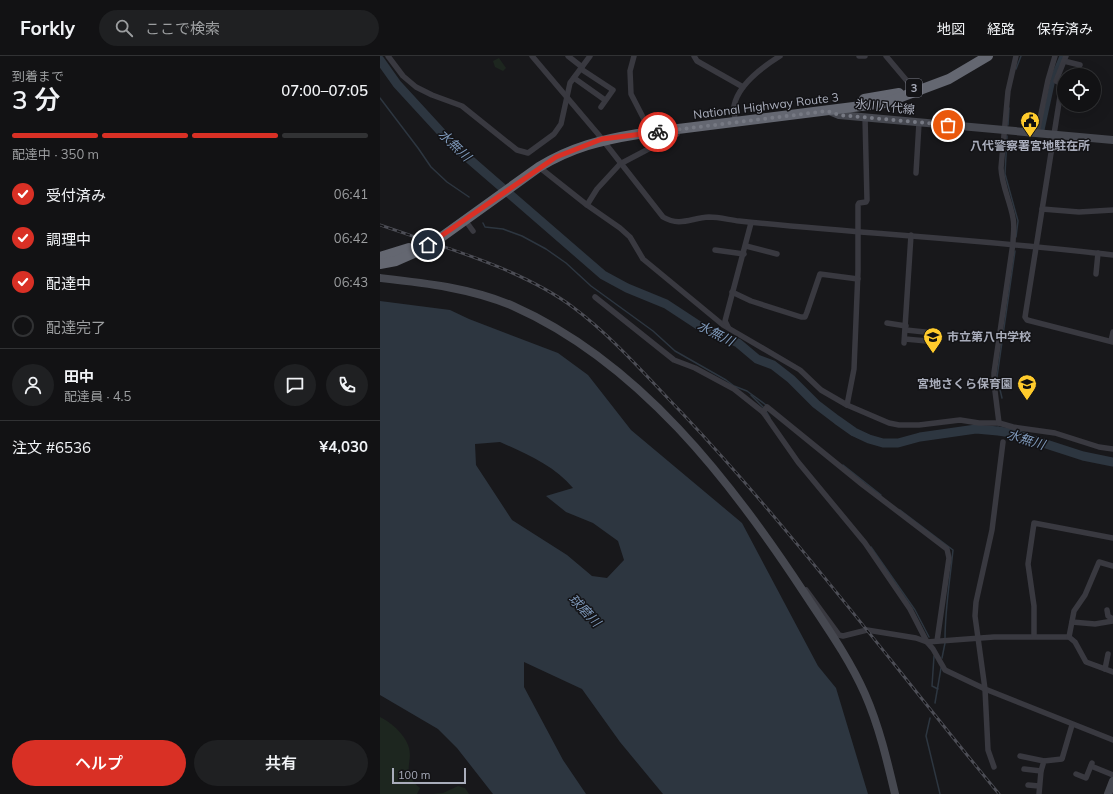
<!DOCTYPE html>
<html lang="ja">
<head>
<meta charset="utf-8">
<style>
  body { margin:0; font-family:Mulish,"Noto Sans JP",sans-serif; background:#1f2022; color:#f1f3f6; height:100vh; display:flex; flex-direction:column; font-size:15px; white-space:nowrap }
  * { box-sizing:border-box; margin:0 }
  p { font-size:13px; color:#9c9ea0 }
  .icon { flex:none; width:22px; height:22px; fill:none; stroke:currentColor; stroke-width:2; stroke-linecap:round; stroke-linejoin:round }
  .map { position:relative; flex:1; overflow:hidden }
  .sheet { display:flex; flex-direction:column; background:#121214; width:380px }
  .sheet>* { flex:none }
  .buttons { position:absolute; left:677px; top:12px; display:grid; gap:8px }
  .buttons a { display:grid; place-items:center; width:44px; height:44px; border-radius:50%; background:#121214; box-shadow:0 4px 16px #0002,0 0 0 1px #313234; font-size:20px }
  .scale { position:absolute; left:12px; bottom:10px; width:74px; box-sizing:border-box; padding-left:4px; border:2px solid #a9adbb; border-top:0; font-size:11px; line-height:14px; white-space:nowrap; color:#a9adbb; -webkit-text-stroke:3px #131316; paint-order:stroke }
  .pin { position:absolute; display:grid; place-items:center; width:34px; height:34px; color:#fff; margin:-17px; border:2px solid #fff; border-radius:50%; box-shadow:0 1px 4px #0007 }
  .courier { position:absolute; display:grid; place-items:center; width:40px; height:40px; margin:-20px; border:3px solid #d93025; border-radius:50%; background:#fff; color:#222; box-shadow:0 1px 5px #0007 }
  .overview em { font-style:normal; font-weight:600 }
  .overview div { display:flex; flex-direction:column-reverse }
  .overview { display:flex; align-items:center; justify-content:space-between; height:68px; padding:0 12px }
  h1 { font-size:26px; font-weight:600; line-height:30px }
  .bar { display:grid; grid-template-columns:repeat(4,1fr); gap:6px 4px; align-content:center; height:48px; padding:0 12px }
  .bar i { height:5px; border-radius:3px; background:#313234 }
  .bar .active { background:#d93025 }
  .bar p { grid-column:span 4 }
  .line { display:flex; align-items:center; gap:10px; padding:0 12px; border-top:1px solid #313234 }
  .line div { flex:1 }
  .round { display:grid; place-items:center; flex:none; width:42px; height:42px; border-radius:21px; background:#1f2022 }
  ol { padding:0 12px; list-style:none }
  li { display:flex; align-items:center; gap:12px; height:44px }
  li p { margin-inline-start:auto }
  li .icon { padding:4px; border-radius:50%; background:#d93025; color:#fff; stroke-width:4 }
  li:last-child { color:#9c9ea0 }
  li i { width:22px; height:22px; border:2px solid #313234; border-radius:50% }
  .primary-button { display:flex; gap:8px; margin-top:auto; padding:8px 12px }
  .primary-button a { flex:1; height:46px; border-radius:24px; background:#d93025; color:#fff; font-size:16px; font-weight:600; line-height:46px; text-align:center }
  .primary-button a+a { background:#1f2022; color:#f1f3f6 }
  header { display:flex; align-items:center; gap:24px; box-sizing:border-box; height:56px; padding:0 20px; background:#121214; border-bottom:1px solid #313234 }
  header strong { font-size:19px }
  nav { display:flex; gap:22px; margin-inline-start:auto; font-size:14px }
  .search { width:280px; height:36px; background:#1f2022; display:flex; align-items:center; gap:10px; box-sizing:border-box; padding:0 14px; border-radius:22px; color:#9c9ea0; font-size:15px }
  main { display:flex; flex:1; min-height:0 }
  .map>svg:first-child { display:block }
</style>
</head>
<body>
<header>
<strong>Forkly</strong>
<div class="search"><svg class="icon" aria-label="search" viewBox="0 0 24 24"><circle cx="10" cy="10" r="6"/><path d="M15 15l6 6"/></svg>ここで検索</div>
<nav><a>地図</a><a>経路</a><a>保存済み</a></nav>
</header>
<main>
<section class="sheet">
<div class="overview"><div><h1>3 分</h1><p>到着まで</p></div><em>07:00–07:05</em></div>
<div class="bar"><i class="active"></i><i class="active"></i><i class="active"></i><i></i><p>配達中 · 350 m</p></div>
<ol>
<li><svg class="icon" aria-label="check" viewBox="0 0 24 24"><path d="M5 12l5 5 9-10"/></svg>受付済み<p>06:41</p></li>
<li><svg class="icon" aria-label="check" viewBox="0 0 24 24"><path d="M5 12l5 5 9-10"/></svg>調理中<p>06:42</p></li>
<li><svg class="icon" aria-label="check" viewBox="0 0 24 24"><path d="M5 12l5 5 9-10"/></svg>配達中<p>06:43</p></li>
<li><i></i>配達完了</li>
</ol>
<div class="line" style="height:72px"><a class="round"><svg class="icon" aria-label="person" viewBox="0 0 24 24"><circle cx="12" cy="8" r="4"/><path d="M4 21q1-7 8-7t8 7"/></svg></a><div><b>田中</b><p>配達員 · 4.5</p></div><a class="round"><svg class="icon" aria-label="chat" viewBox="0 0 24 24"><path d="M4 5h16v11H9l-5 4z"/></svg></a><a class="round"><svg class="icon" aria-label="phone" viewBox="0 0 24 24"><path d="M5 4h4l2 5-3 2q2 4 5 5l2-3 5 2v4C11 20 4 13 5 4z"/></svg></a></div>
<div class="line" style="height:52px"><div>注文 #6536</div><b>¥4,030</b></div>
<div class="primary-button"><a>ヘルプ</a><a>共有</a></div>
</section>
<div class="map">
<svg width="733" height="738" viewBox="0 0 733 738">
  <rect width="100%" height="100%" fill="#18181b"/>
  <g fill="#1d261f">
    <path d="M119 2 126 12 123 15 115 11 113 5Z"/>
    <path d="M0 661C11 666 24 678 28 689 35 707 19 714 40 732L37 738H0Z"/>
    <path d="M78 730 85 732 89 738H52L63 737Z"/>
  </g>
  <path fill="#2d3640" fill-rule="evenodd" d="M0 245 70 254 89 263 178 297 208 319 251 374 362 467 438 610 456 632 488 738H283L240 686 202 633 144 606V631L183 704 206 738H113L77 692 58 673 0 639ZM120 386C145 397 175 410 193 432L166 440 186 456 213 467 238 485 244 504 227 522 212 520 187 499 132 464 96 409 95 388Z"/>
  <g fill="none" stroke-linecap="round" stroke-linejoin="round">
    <g stroke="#2d3640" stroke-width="1.5">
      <path d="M636 13 641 0"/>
      <path d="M0 42 38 92 51 111 67 126 89 141"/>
      <path d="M628 69 629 52"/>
      <path d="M627 80 625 118 638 165 636 181"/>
      <path d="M103 167 105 171 123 173 142 180 166 193 186 207 211 230 273 275 295 295 346 324 354 330 367 335 386 349"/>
      <path d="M371 339 384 352"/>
      <path d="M622 342 617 321 635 195"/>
      <path d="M386 355 390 362"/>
      <path d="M618 375V371"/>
      <path d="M463 409 501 439"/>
      <path d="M520 454 573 494C570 524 565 553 565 583"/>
      <path d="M491 491 535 554 549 581"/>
      <path d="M554 600 552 630 558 633"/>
      <path d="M562 602 565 587"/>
      <path d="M555 647 561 612"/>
      <path d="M550 662 546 680 560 738"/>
    </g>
    <path stroke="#2d3640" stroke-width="5" d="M662 74 674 19 682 0"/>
    <path stroke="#2d3640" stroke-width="9" d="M0 4 17 28 73 89 223 219 247 232 286 248 318 269 358 287 377 303 393 309 411 323 436 348 457 364 474 376 489 383 503 387H518L540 381 596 373 618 375 632 377 703 400 733 406"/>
    <g stroke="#393940" stroke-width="5.5">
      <path d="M8 0 23 20 36 31 52 39 82 50 137 94 148 97 174 78 181 68 190 27 210 0"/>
      <path d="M152 0 218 78 283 161C300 171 311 162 329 161 339 161 350 164 359 165 484 178 609 184 733 199"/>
      <path d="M188 0 202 11"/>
      <path d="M254 0 250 15 251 38 268 71"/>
      <path d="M314 0 317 5 363 31"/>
      <path d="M479 0H485"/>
      <path d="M506 0 533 32"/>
      <path d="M686 0 684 5 700 9"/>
      <path d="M684 5 676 25 682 28 645 261 647 264 733 286"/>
      <path d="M201 13 233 34 221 51"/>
      <path d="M194 22 225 44"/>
      <path d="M355 66C355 61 354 55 354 50 358 29 384 10 400 0"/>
      <path d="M657 77 668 24 675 0"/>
      <path d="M159 111 207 149 240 172 250 181 263 203 343 269 420 314 441 334 467 349 509 367 519 369H539L580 364 599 367H619L633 371 675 377 719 391 733 393"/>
      <path d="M536 117 539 67"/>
      <path d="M207 149 217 133 240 108 297 78 298 74"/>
      <path d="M662 153 699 156 733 154"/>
      <path d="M85 164 93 175"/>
      <path d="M366 190 397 198"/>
      <path d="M335 194 364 198"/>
      <path d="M716 218 718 197"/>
      <path d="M352 236 371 245 421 261H425L427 256 440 218 478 223"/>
      <path d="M215 241 294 304 315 312 354 333 383 356 418 406 485 487 530 553 547 586 553 593 565 614 605 633 733 684"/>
      <path d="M507 267 526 270"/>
      <path d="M348 271 345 265 371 167"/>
      <path d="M526 274 554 277 558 276"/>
      <path d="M525 283 547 285 552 277"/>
      <path d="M731 285 733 276"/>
      <path d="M524 287 531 179"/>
      <path d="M467 349 474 313 478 215V149L479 147 486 146 487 144 485 61"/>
      <path d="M383 356 387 351 483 429 567 493 569 502 557 585"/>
      <path d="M619 367 614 327V317L633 187C633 179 635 170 633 162 630 145 622 130 621 112L628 35 636 0"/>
      <path d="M426 534 459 579 463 580 487 574 536 582 547 586 614 581H689L695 586 706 606 733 616"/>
      <path d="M727 554 728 560 733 563"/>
      <path d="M692 566 715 568 733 565"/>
      <path d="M654 580V550L648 508 654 467 733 482"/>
      <path d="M689 581 694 555 705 539 719 506 733 510"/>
      <path d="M725 613 728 598"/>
      <path d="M640 700 664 705"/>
      <path d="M711 710 733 719"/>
      <path d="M614 711 608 694 605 633 595 560 596 546 612 474 623 386"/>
      <path d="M644 713 661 715"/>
      <path d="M696 718 706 722 712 707"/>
      <path d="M648 729 659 730"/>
      <path d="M659 738 661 715 664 705 682 703 692 669"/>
    </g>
    <g stroke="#464850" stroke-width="8">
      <path d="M447 54 459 59 733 84"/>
      <path d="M0 222C45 227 91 232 133 250 259 306 351 425 425 538 446 570 469 602 485 638 499 670 507 704 515 738"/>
      <path d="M728 738 733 725"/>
    </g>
    <g stroke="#646771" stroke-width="10">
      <path d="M484 43 519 37"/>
      <path d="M56 185 159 111C192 91 221 84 258 78L505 47 569 23 608 0"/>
      <path d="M0 201 29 192"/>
      <path d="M0 208 16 205 41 194"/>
    </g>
    <defs>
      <path id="rail" d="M0 169C60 190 143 213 194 252 234 282 267 321 302 357 415 477 514 611 619 738"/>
    </defs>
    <use href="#rail" stroke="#4c4d55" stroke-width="3"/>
    <use href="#rail" stroke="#131316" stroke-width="1.5" stroke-dasharray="4.5" stroke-linecap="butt"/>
    <path stroke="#646771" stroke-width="10" d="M41 194 56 185"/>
  </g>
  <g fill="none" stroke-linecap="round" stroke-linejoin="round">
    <path stroke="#767983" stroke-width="4" stroke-dasharray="0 7.2" d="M278 76 447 55 459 59 568 69"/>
    <path stroke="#d93025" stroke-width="5" d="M48 189 176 101 222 83 278 76"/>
  </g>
  <defs>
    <symbol id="civic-pin" viewBox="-11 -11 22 30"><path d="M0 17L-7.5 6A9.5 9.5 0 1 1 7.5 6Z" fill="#ffcb2c" stroke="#131316"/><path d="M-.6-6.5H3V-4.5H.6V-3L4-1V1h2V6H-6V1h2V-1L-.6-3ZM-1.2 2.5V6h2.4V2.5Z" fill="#111"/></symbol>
    <symbol id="school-pin" viewBox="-11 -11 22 30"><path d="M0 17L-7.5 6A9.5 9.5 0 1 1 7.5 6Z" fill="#ffcb2c" stroke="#131316"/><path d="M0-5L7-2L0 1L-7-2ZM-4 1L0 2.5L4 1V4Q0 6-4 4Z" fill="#111"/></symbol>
  </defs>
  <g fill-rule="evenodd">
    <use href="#civic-pin" x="639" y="54" width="22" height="30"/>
    <use href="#school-pin" x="542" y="270" width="22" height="30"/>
    <use href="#school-pin" x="636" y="317" width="22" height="30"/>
  </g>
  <g text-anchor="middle" stroke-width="3" stroke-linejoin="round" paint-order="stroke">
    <rect fill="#131316" stroke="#7c7f8a" stroke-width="1" x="526" y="23" width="16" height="18" rx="3"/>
    <g font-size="11" font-weight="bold" fill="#a9adbb">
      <text x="534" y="36">3</text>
    </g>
    <g font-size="12" fill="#a9adbb" stroke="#131316">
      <text transform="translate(386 50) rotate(-7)" y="4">National Highway Route 3</text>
      <text transform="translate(505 51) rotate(6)" y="4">氷川八代線</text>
    </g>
    <g font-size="12" font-weight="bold" fill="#a9adbb" stroke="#131316">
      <text x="650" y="94">八代警察署宮地駐在所</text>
      <text x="567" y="285" text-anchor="start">市立第八中学校</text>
      <text x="633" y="332" text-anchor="end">宮地さくら保育園</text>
    </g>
    <g font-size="13" font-style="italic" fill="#7e98b9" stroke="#131316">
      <text transform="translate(75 89) rotate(44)" y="5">水無川</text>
      <text transform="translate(336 277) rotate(27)" y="5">水無川</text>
      <text transform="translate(646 383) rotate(17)" y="5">水無川</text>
      <text transform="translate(205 554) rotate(46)" y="5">球磨川</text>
    </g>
  </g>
</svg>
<div class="buttons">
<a><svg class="icon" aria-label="locate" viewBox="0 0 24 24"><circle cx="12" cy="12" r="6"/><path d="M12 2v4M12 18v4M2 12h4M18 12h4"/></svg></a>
</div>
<div class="scale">100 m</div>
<div class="pin" style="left:568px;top:69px;background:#ea580c"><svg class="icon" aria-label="bag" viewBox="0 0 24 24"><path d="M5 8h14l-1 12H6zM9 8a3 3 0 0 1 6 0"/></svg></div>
<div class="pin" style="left:48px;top:189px;background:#1f2937"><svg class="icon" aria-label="home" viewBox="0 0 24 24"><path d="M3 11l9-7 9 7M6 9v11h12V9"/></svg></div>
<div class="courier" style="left:278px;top:76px"><svg class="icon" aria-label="bike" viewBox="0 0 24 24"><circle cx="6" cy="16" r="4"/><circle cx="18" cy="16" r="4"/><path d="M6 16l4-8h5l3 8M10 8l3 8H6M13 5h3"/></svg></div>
</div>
</main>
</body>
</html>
